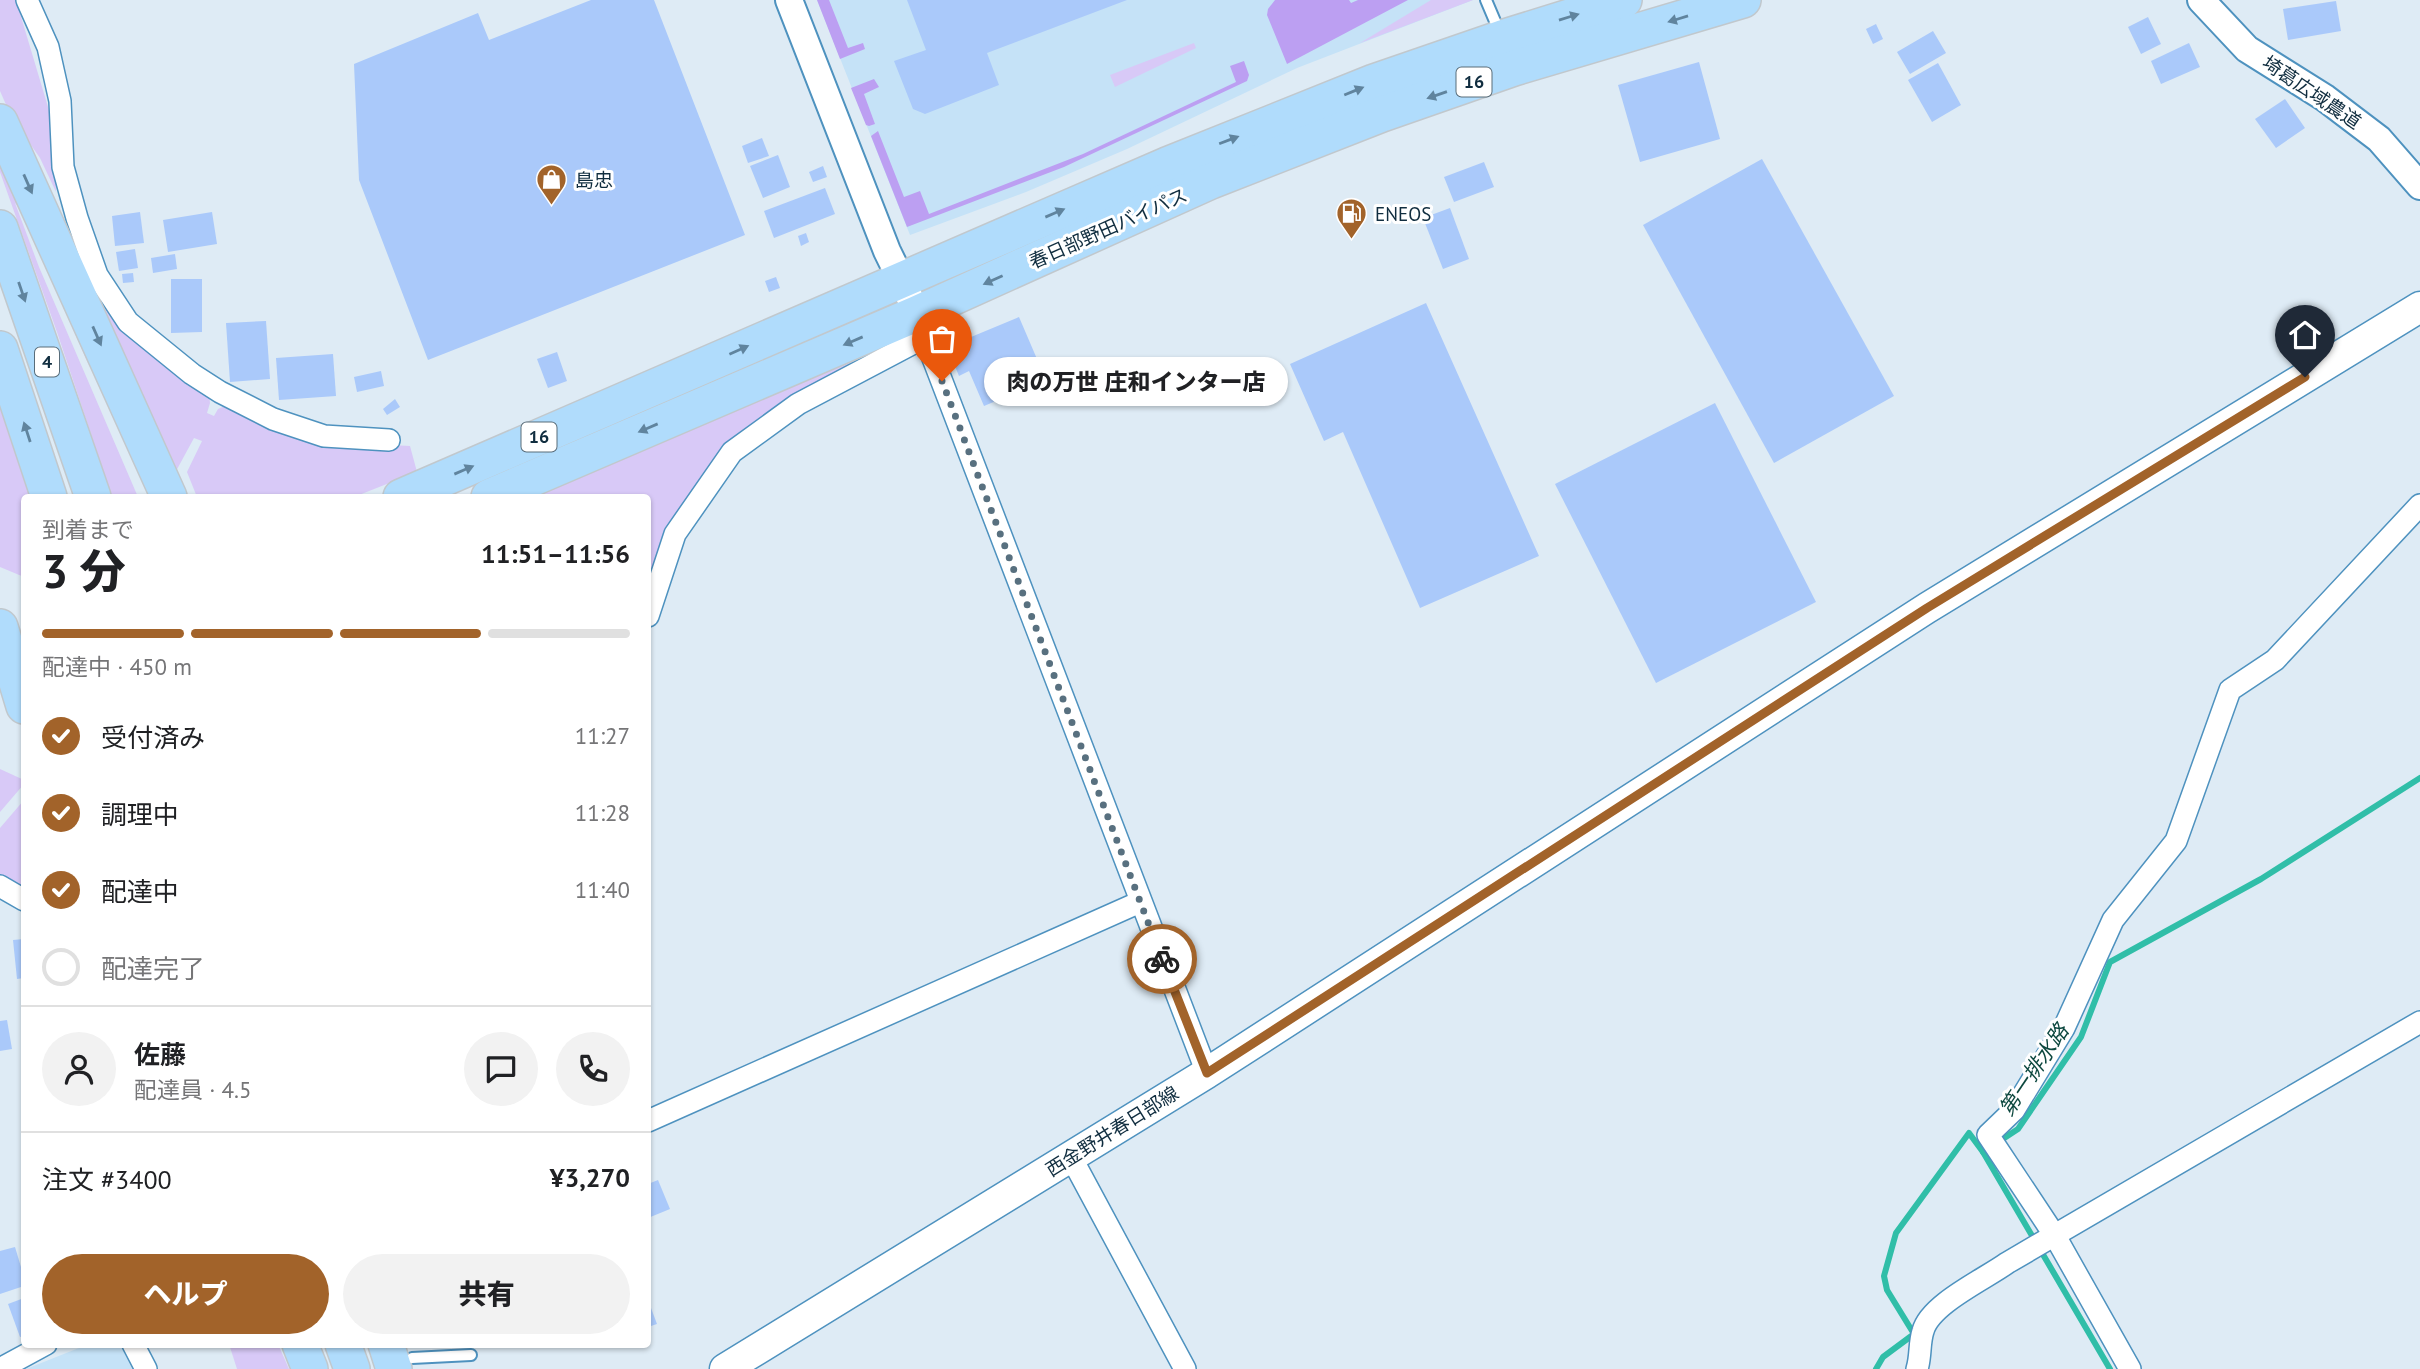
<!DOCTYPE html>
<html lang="ja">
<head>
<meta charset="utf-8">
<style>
  body { margin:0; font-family:"PT Sans","Noto Sans JP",sans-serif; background:#f2f2f2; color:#202124; height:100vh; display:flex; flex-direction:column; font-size:26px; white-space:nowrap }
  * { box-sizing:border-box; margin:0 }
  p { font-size:23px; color:#757577 }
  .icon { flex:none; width:38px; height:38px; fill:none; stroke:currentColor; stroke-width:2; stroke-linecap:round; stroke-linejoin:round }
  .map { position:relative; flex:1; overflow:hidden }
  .drawer { position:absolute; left:21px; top:494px; width:630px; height:854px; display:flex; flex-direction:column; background:#fff; border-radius:7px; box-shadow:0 2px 5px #0004 }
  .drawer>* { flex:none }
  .pin { position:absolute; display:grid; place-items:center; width:60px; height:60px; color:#fff; margin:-72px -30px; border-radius:50% 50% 50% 0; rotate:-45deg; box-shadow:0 0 7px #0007 }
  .pin .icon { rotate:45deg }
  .courier { position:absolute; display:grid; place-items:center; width:70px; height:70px; margin:-35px; border:5px solid #a2632a; border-radius:50%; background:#fff; color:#222; box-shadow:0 2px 9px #0007 }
  .bubble { position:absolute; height:49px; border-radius:24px; background:#fff; box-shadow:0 2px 5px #0004; font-size:23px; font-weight:800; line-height:49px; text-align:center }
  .overview em { font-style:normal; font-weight:800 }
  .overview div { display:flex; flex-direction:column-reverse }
  .overview { display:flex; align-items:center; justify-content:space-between; height:119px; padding:0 21px }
  h1 { font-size:46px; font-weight:800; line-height:52px }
  .bar { display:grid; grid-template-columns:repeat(4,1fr); gap:10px 7px; align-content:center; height:84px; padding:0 21px }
  .bar i { height:9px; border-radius:5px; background:#e0e0e0 }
  .bar .selected { background:#a2632a }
  .bar p { grid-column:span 4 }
  .line { display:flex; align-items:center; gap:18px; padding:0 21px; border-top:2px solid #e0e0e0 }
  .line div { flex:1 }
  .round { display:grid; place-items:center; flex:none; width:74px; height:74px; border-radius:37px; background:#f2f2f2 }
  ol { padding:0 21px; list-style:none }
  li { display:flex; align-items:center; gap:21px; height:77px }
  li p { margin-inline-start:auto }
  li .icon { padding:7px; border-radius:50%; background:#a2632a; color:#fff; stroke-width:4 }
  li:last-child { color:#757577 }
  li i { width:38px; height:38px; border:4px solid #e0e0e0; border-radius:50% }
  .cta { display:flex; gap:14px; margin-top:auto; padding:14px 21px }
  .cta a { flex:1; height:80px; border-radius:42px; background:#a2632a; color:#fff; font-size:28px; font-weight:800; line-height:80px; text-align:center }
  .cta a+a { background:#f2f2f2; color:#202124 }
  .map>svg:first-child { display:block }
</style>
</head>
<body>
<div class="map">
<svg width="2420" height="1369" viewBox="0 0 2420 1369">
  <rect width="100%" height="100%" fill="#deebf5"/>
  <g fill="#c5e2f7">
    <path d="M817 0H1473L1297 68 1127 149 1026 192 910 235Z"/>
    <path d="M89 1344H120L132 1369H26Z"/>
  </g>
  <g fill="#d8c9f7">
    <path d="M0 0H16L54 127 56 192 40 158 26 138 66 228 98 283 209 394 210 403 207 413 214 416 218 409 229 404 372 444 410 446 417 472 354 497H197L187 472 202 441 194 438 175 473 107 316 63 234 0 91Z"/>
    <path d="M1431 0H1473L1360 43Z"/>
    <path d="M1194 43 1196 48 1115 87 1110 75Z"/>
    <path d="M0 142 91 370 21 210 15 203 39 267 138 497H112L57 332 0 172Z"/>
    <path d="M887 344 892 347 744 448 648 591V497H532Z"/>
    <path d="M0 399 32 497H24V577L0 567Z"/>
    <path d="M0 769 24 780V784L0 812Z"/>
    <path d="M24 800V890L0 878V828Z"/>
    <path d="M229 1344H278L289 1369H237Z"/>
  </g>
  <g fill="#bc9ff2">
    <path d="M817 0H829L848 48 863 43 865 49 840 59Z"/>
    <path d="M1275 0H1349L1351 3 1358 0H1408L1287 64 1267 15 1268 9Z"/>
    <path d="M1244 61 1249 75 1247 81 1064 167 907 227 871 136 878 131 904 197 920 191 929 214 1083 154 1236 82 1230 66Z"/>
    <path d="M874 79 879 87 864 94 875 124 869 126 866 125 851 88Z"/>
  </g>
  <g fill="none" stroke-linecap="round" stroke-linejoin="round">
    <g stroke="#30bea8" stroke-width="6">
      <path d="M1983 1152 2018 1129 2081 1037 2110 962 2261 879 2420 778"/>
      <path d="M1876 1369 1883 1357 1914 1334 1887 1290 1884 1276 1896 1233 1969 1133 1983 1152 2110 1369"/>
    </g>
  </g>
  <g fill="#aac9fa">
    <path d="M591 0H654L745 235 428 360 359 180 354 64 478 13 489 40Z"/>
    <path d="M907 0H1127L987 53 999 85 925 114 913 109 894 61 926 50Z"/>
    <path d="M2336 1 2341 31 2288 40 2283 9Z"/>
    <path d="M2148 17 2161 44 2141 54 2128 27Z"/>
    <path d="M1876 24 1883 39 1873 44 1866 29Z"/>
    <path d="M1933 31 1946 53 1910 74 1897 52Z"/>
    <path d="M2189 43 2200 67 2161 84 2151 61Z"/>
    <path d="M1699 62 1720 139 1640 162 1618 85Z"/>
    <path d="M1938 63 1961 105 1932 122 1908 80Z"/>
    <path d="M2285 99 2305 128 2276 148 2255 119Z"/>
    <path d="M762 138 769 156 748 163 742 146Z"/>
    <path d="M778 155 790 187 763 198 750 166Z"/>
    <path d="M1762 159 1894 396 1774 463 1643 225Z"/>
    <path d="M1484 162 1494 187 1454 202 1444 177Z"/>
    <path d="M823 166 827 177 813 182 809 172Z"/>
    <path d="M825 188 835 214 774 238 764 211Z"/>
    <path d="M1450 208 1469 259 1443 269 1423 218Z"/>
    <path d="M140 212 144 243 115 246 112 216Z"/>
    <path d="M212 212 217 244 168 252 163 220Z"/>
    <path d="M806 233 809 242 801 246 798 236Z"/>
    <path d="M135 249 138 268 119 271 116 252Z"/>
    <path d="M175 254 177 269 153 273 151 258Z"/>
    <path d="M133 273 134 282 123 283 122 274Z"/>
    <path d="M776 277 780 288 769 292 765 281Z"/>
    <path d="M171 279H202V332L171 333Z"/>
    <path d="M1426 303 1539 556 1420 608 1343 432 1324 441 1290 364Z"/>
    <path d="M1019 317 1046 380 984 406 969 371 959 376 947 347Z"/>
    <path d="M266 321 270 379 230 382 226 323Z"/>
    <path d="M557 352 567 381 548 388 537 359Z"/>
    <path d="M333 354 336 396 279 400 276 358Z"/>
    <path d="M381 371 384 386 357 392 354 377Z"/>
    <path d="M395 399 400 407 387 415 383 409Z"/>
    <path d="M1715 403 1816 602 1656 683 1555 484Z"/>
    <path d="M24 939V978L17 979 13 940Z"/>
    <path d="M7 1020 12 1049 0 1051V1021Z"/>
    <path d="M658 1180 670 1209 648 1218V1184Z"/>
    <path d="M15 1247 24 1277V1286L0 1294V1251Z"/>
    <path d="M24 1298V1336L20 1337 8 1304Z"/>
    <path d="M648 1300 657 1324 648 1327Z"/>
  </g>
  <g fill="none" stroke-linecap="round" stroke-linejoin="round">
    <defs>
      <g id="service">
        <path d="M1486 0 1500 33"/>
        <path d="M412 1358 471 1355"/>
      </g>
      <g id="minor">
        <path d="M27 0 48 47 60 101 63 167 77 218 97 275 128 322 192 374 220 392 273 419 324 436 389 440"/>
        <path d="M916 314 1207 1073"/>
        <path d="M648 616 675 534 732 452 798 404 925 337"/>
        <path d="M0 886 24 900"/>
        <path d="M648 1121 1140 902"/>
        <path d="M1071 1157 1185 1369"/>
        <path d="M133 1344 146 1369"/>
        <path d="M0 1369 46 1344"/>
        <path d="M1917 1369C1921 1357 1919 1343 1923 1331 1930 1304 1985 1279 2007 1263L2420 1022"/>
        <path d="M2130 1369 2055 1236 1988 1135 2014 1110 2064 1028 2113 920 2176 841 2230 690 2275 660 2420 505"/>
      </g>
      <g id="tertiary">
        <path d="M789 0 887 251 909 296"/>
        <path d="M2201 0 2247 49 2325 98 2379 139 2420 186"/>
      </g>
      <path id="secondary" d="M725 1369 1207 1073 1927 608 2420 307"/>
      <g id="trunk">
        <path d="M0 122 169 497"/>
        <path d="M0 228 93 497"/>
        <path d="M0 349 49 497"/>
        <path d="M401 497 1167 165 1374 82 1502 38 1624 0"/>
        <path d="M489 497 916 314 1211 181 1382 114 1514 68 1743 0"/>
        <path d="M0 627 24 706"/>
        <path d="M300 1344 310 1369"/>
        <path d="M343 1344 352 1369"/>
        <path d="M386 1344 394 1369"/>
      </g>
    </defs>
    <use href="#service" stroke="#4e92bf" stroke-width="14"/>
    <use href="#minor" stroke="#4e92bf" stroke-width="24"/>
    <use href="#tertiary" stroke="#4e92bf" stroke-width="30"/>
    <use href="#secondary" stroke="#4e92bf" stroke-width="33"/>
    <use href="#trunk" stroke="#c1c8cd" stroke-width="38"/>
    <use href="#service" stroke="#fff" stroke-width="10"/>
    <use href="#minor" stroke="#fff" stroke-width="21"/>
    <use href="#tertiary" stroke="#fff" stroke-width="26"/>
    <use href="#secondary" stroke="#fff" stroke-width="30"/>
    <use href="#trunk" stroke="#b0dcfc" stroke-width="35"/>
  </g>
  <defs><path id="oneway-solid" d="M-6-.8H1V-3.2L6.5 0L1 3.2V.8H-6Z" transform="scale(1.75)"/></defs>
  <g fill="#60849e">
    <use href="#oneway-solid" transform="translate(1569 17) rotate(-17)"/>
    <use href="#oneway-solid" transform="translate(1678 19) rotate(163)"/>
    <use href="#oneway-solid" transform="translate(1354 91) rotate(-22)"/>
    <use href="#oneway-solid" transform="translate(1437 95) rotate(161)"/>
    <use href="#oneway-solid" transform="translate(1229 140) rotate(-21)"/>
    <use href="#oneway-solid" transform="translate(28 184) rotate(66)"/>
    <use href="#oneway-solid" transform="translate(1055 213) rotate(-23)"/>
    <use href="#oneway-solid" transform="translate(993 280) rotate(156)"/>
    <use href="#oneway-solid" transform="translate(22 292) rotate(71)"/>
    <use href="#oneway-solid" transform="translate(97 336) rotate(66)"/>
    <use href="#oneway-solid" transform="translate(853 341) rotate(157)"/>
    <use href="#oneway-solid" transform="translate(739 350) rotate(-24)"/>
    <use href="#oneway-solid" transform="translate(648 428) rotate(157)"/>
    <use href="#oneway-solid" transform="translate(27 432) rotate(-108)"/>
    <use href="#oneway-solid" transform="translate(464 470) rotate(-23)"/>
  </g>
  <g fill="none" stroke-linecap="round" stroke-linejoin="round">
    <path stroke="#58707f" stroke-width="7" stroke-dasharray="0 12.6" d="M942 381 1162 959"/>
    <path stroke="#a2632a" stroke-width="9" d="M1162 959 1207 1073 1927 608 2305 377"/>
  </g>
  <defs>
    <symbol id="shop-pin" viewBox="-11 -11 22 30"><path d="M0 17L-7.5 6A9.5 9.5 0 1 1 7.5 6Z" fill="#a2632a" stroke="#fff"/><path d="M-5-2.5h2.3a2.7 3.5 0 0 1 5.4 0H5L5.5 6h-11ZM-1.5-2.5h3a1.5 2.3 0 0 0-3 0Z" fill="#fff"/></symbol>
    <symbol id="fuel-pin" viewBox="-11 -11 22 30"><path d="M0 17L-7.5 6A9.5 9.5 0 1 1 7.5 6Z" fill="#a2632a" stroke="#fff"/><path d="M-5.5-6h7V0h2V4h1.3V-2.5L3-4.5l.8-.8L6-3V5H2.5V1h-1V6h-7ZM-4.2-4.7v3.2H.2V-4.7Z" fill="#fff"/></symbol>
  </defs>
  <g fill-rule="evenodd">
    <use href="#shop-pin" x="534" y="162" width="35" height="47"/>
    <use href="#fuel-pin" x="1334" y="196" width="35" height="47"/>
  </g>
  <g text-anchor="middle" stroke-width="6" stroke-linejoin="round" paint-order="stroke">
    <g fill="#fff" stroke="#586c79" stroke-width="2">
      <rect x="1456.5" y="67.5" width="35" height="29" rx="5"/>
      <rect x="35" y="347.5" width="24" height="29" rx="5"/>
      <rect x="521.5" y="422.5" width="35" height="29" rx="5"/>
    </g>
    <g font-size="18" font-weight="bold" fill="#102d3f">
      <text x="1474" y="88">16</text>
      <text x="47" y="368">4</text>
      <text x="539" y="443">16</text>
    </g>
    <g font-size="19" fill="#102d3f" stroke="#fff">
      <text transform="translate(2312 92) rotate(34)" y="7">埼葛広域農道</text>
      <text transform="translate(1108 228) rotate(-24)" y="7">春日部野田バイパス</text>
      <text transform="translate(1112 1131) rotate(-32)" y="7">西金野井春日部線</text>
    </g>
    <g font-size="19" fill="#102d3f" stroke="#fff" text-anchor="start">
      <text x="575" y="187">島忠</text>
      <text x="1375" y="221">ENEOS</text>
    </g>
    <g font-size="21" font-style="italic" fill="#0d483f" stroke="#fff">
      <text transform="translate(2034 1070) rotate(-56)" y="7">第一排水路</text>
    </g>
  </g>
</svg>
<div class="pin" style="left:942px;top:381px;background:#ea580c"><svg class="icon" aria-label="bag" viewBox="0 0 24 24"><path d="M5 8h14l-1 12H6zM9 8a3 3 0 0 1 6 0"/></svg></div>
<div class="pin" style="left:2305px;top:377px;background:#1f2937"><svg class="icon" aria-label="home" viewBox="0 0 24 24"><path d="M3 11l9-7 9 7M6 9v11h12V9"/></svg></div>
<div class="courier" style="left:1162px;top:959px"><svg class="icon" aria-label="bike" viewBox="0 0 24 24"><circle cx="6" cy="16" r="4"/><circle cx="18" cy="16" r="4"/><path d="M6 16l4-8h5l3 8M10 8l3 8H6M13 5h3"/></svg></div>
<div class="bubble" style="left:984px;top:357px;width:304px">肉の万世 庄和インター店</div>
<section class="drawer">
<div class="overview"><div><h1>3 分</h1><p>到着まで</p></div><em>11:51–11:56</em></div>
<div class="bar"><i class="selected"></i><i class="selected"></i><i class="selected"></i><i></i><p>配達中 · 450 m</p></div>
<ol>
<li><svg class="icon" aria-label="check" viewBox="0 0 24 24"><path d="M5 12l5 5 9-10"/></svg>受付済み<p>11:27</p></li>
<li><svg class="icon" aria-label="check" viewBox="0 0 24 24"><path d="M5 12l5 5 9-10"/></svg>調理中<p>11:28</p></li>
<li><svg class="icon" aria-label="check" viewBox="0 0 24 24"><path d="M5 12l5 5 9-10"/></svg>配達中<p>11:40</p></li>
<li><i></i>配達完了</li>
</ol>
<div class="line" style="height:126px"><a class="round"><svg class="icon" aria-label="person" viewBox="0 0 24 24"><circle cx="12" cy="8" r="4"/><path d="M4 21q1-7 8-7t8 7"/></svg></a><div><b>佐藤</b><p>配達員 · 4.5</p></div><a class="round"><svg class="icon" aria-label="chat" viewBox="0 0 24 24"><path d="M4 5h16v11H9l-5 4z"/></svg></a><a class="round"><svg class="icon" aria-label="phone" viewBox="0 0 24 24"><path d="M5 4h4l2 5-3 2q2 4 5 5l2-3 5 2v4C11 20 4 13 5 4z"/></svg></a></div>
<div class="line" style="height:91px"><div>注文 #3400</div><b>¥3,270</b></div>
<div class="cta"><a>ヘルプ</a><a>共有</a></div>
</section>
</div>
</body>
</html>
